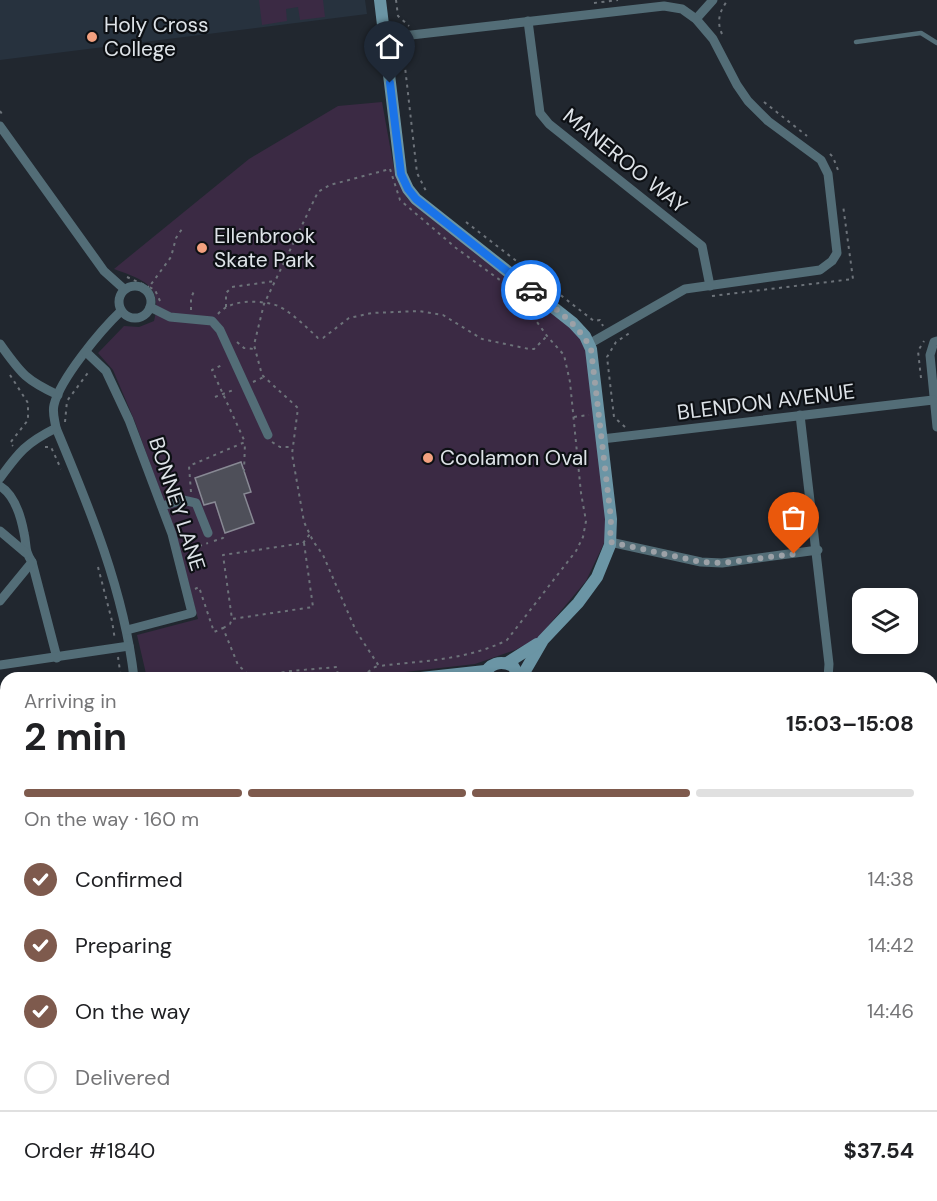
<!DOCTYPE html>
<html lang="en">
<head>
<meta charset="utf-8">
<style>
  body { margin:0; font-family:"DM Sans",sans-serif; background:#f6f6f6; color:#202124; height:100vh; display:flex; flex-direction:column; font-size:22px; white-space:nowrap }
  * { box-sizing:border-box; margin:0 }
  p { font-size:20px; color:#757577 }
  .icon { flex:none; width:33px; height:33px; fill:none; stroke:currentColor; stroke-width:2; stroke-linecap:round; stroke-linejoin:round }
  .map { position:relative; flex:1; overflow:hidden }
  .side { position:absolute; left:0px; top:672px; width:938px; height:530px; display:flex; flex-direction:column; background:#fff; border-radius:18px 18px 0 0; box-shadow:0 3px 9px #0003 }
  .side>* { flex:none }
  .fabs { position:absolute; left:852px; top:588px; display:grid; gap:12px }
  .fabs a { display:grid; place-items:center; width:66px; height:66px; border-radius:12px; background:#fff; box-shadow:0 3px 9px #0003; font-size:30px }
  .pin { position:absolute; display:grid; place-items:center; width:51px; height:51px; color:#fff; margin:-62px -26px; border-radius:50% 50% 50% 0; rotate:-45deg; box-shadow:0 0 6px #0007 }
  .pin .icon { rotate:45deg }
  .courier { position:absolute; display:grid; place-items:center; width:60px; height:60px; margin:-30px; border:4px solid #1a73e8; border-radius:50%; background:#fff; color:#222; box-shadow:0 2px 8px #0007 }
  .summary em { font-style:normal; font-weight:700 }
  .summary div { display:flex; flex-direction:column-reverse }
  .summary { display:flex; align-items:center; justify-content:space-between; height:102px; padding:0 24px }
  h1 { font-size:39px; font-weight:700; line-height:45px }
  .bar { display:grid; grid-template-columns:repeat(4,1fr); gap:9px 6px; align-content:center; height:72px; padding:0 24px }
  .bar i { height:8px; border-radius:4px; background:#e0e0e0 }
  .bar .on { background:#7e5a4d }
  .bar p { grid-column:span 4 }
  .line { display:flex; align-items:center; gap:15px; padding:0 24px; border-top:2px solid #e0e0e0 }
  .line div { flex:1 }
  ol { padding:0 24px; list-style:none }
  li { display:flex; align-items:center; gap:18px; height:66px }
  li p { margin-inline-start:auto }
  li .icon { padding:6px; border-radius:50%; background:#7e5a4d; color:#fff; stroke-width:4 }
  li:last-child { color:#757577 }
  li i { width:33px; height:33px; border:3px solid #e0e0e0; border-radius:50% }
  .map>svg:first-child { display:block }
</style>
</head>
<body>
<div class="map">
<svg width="937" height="1201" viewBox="0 0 937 1201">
  <rect width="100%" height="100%" fill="#21272f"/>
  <path fill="#27323e" d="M0 0H365L367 14 0 60Z"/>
  <g fill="#3b2a44">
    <path d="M259 0H323L325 17 300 20 298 7 286 9 287 21 262 25Z"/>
    <path d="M382 102 395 174 407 198 567 324 578 335 587 351 606 514 605 541 586 581 538 638 515 650 475 664 353 678H147L137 635 198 619 176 535 135 422 113 370 98 353 124 326 139 327 154 321C163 285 144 280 114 269L249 159 338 106Z"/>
  </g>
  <g fill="#4e4f59" stroke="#888994" stroke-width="1.5">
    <path d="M241 462 251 492 244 494 254 523 225 533 215 502 204 505 195 478Z"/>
    <path d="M711 1196H741L727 1201H713Z"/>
    <path d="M763 1196H780L779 1201H762Z"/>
    <path d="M796 1196H816L820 1201H800Z"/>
  </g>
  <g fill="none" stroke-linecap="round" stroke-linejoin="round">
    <g stroke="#6d737a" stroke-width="2" stroke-dasharray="3 4.5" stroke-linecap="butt">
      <path d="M396 0 398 16 409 26"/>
      <path d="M594 3 618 0"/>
      <path d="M722 34C716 21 720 10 728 0"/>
      <path d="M411 43 412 49 404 58 417 173 426 191"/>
      <path d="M764 102 807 136"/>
      <path d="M0 111 4 117"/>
      <path d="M830 154 833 157 838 170"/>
      <path d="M390 169 400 200 456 248 515 291 547 336 564 355 570 382 581 493 586 521 583 537 576 551 507 640C468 660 422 661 379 666L356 631 323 555 313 541 304 522 292 454 298 408 262 375 254 345 264 304 318 192 330 185Z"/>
      <path d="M466 222 594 321 600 320 603 326"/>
      <path d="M127 277 149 287"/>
      <path d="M712 296 853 279 843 205"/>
      <path d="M160 301 155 290 149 287 171 257 176 238 182 229"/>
      <path d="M226 307V293L232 287 275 281"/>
      <path d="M191 310V298L195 289"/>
      <path d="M218 314C230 300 254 300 272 304 287 307 307 328 318 338H323L349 318 372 313 419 311 443 315 482 339 529 349H534L547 336"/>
      <path d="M237 342 244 348 254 349"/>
      <path d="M10 375 28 403V420L10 443 13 446"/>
      <path d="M921 378 918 351 924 341"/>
      <path d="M253 382 264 377"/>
      <path d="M215 397 236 389"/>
      <path d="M574 417 589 415"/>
      <path d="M65 422 67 401 90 370"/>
      <path d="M625 427 614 417 607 357 616 342 631 332"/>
      <path d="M272 442 280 447H292"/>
      <path d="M45 447H51L61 469"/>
      <path d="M244 472 245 442"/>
      <path d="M191 492 189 466 245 442 212 370 224 364"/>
      <path d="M214 541 223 538 225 533"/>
      <path d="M303 543 310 534"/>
      <path d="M304 543 313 607 232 619 223 555Z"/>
      <path d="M185 551 208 543"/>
      <path d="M98 567 112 621 115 640"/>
      <path d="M195 589 199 587 214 632 223 628 238 665 250 676 255 677 291 671 337 667 338 678"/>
      <path d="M223 628 230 624 232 619"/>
      <path d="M118 657 121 678"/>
      <path d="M339 678 364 675 375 667 379 666"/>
      <path d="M0 771 5 775 6 780"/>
      <path d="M311 1196 312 1201"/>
      <path d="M824 1196 828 1201"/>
      <path d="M895 1196 899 1201"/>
      <path d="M682 1201 692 1196"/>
    </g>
    <g stroke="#536d77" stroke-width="4.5">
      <path d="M856 42 921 33 937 43"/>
      <path d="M0 824 6 823"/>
      <path d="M932 1100 937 1099"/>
      <path d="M907 1196 911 1201"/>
    </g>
    <g stroke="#536d77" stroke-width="9">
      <path d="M696 19 713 0"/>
      <path d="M528 21 540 113 549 124 702 246 710 286"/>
      <path d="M385 38 664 6 682 9 696 19 713 39 737 85 748 101 768 121 821 160 828 174 837 253 832 261 820 270 685 289 589 344"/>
      <path d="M0 126 104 271 124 289"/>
      <circle cx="135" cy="302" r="16"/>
      <path d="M150 307 170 317 212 321 220 330 268 435"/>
      <path d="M121 311C101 330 60 379 54 405 52 413 55 421 56 428 90 509 124 591 134 678"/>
      <path d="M937 341 934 342 930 355 937 427"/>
      <path d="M0 344C21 373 24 379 58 395"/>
      <path d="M86 352 106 371 129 420 172 534 192 613 127 630"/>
      <path d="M800 415 829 664 828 678"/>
      <path d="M602 439 933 400"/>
      <path d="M0 478C19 452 26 443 56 428"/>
      <path d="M0 486C15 495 21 517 24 533 27 546 24 550 32 562L57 658"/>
      <path d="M162 506 183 500 196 503 208 533"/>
      <path d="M0 531 26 553"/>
      <path d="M610 542 701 562 722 563 818 550"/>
      <path d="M0 601 32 562"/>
      <path d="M0 665 129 646"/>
      <path d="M0 1026H6"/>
      <path d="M69 1196V1201"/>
      <path d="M196 1196 197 1201"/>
      <path d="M514 1201 527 1196"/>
    </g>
    <g stroke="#6b95a5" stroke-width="12">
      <path d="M380 0 401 174 408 189 416 199 573 323 585 336 591 349 611 519 610 545 597 577 578 603 543 640 521 678"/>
      <path d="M507 663 537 644"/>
      <path d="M483 677C489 663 500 660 513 666L520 678"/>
      <path d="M421 678 485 671"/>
      <path d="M0 732 6 731"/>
      <path d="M0 754H6"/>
      <path d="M932 1003 937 999"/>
      <path d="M932 1020 937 1017"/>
      <path d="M326 1196 327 1201"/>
      <path d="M850 1196 854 1201"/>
      <path d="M872 1196 876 1201"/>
      <path d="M581 1201 592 1196"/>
      <path d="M642 1201 653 1196"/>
    </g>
  </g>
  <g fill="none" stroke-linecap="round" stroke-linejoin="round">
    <path stroke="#9ca1a7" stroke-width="6" stroke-dasharray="0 10.8" d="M531 290C553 307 578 323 591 349L611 519 610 542 701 562 722 563 794 554"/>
    <path stroke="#1a73e8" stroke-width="8" d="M390 83 401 174 408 189 416 199 531 290"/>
  </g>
  <g fill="#f2a07f" stroke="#0d1014" stroke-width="2">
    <circle cx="92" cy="37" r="6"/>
    <circle cx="202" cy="248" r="6"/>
    <circle cx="428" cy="458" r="6"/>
  </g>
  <g text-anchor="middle" stroke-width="4.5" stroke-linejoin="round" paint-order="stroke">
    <g font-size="21" fill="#dee3e8" stroke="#0d1014" text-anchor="start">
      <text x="104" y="32">Holy Cross<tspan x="104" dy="24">College</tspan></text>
      <text x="214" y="243">Ellenbrook<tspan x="214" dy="24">Skate Park</tspan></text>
      <text x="440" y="465">Coolamon Oval</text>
    </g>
    <g font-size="21" fill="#dee3e8" stroke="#0d1014">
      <text transform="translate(625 161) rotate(39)" y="7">MANEROO WAY</text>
      <text transform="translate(766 402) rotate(-7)" y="7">BLENDON AVENUE</text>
      <text transform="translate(177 504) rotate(72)" y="7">BONNEY LANE</text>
    </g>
  </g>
</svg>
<div class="fabs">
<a><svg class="icon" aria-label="layers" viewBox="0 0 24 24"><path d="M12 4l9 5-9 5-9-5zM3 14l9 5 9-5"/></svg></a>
</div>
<div class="pin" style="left:794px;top:554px;background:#ea580c"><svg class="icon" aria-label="bag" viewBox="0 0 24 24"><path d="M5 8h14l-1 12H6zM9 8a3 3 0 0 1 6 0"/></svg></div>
<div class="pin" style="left:390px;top:83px;background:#1f2937"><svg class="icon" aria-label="home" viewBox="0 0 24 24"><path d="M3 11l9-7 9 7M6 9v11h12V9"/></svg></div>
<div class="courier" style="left:531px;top:290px"><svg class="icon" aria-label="car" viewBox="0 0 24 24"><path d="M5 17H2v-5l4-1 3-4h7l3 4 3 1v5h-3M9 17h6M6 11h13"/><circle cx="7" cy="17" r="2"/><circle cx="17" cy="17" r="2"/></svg></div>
<section class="side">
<div class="summary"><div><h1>2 min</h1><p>Arriving in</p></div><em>15:03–15:08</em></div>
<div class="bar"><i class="on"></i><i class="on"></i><i class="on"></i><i></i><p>On the way · 160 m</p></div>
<ol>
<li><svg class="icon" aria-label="check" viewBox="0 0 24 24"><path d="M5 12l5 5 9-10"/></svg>Confirmed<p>14:38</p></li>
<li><svg class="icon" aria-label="check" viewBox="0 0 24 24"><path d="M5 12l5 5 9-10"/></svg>Preparing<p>14:42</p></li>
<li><svg class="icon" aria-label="check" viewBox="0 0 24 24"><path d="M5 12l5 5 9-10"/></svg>On the way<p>14:46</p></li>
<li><i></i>Delivered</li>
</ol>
<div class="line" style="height:78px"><div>Order #1840</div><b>$37.54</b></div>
</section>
</div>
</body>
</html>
